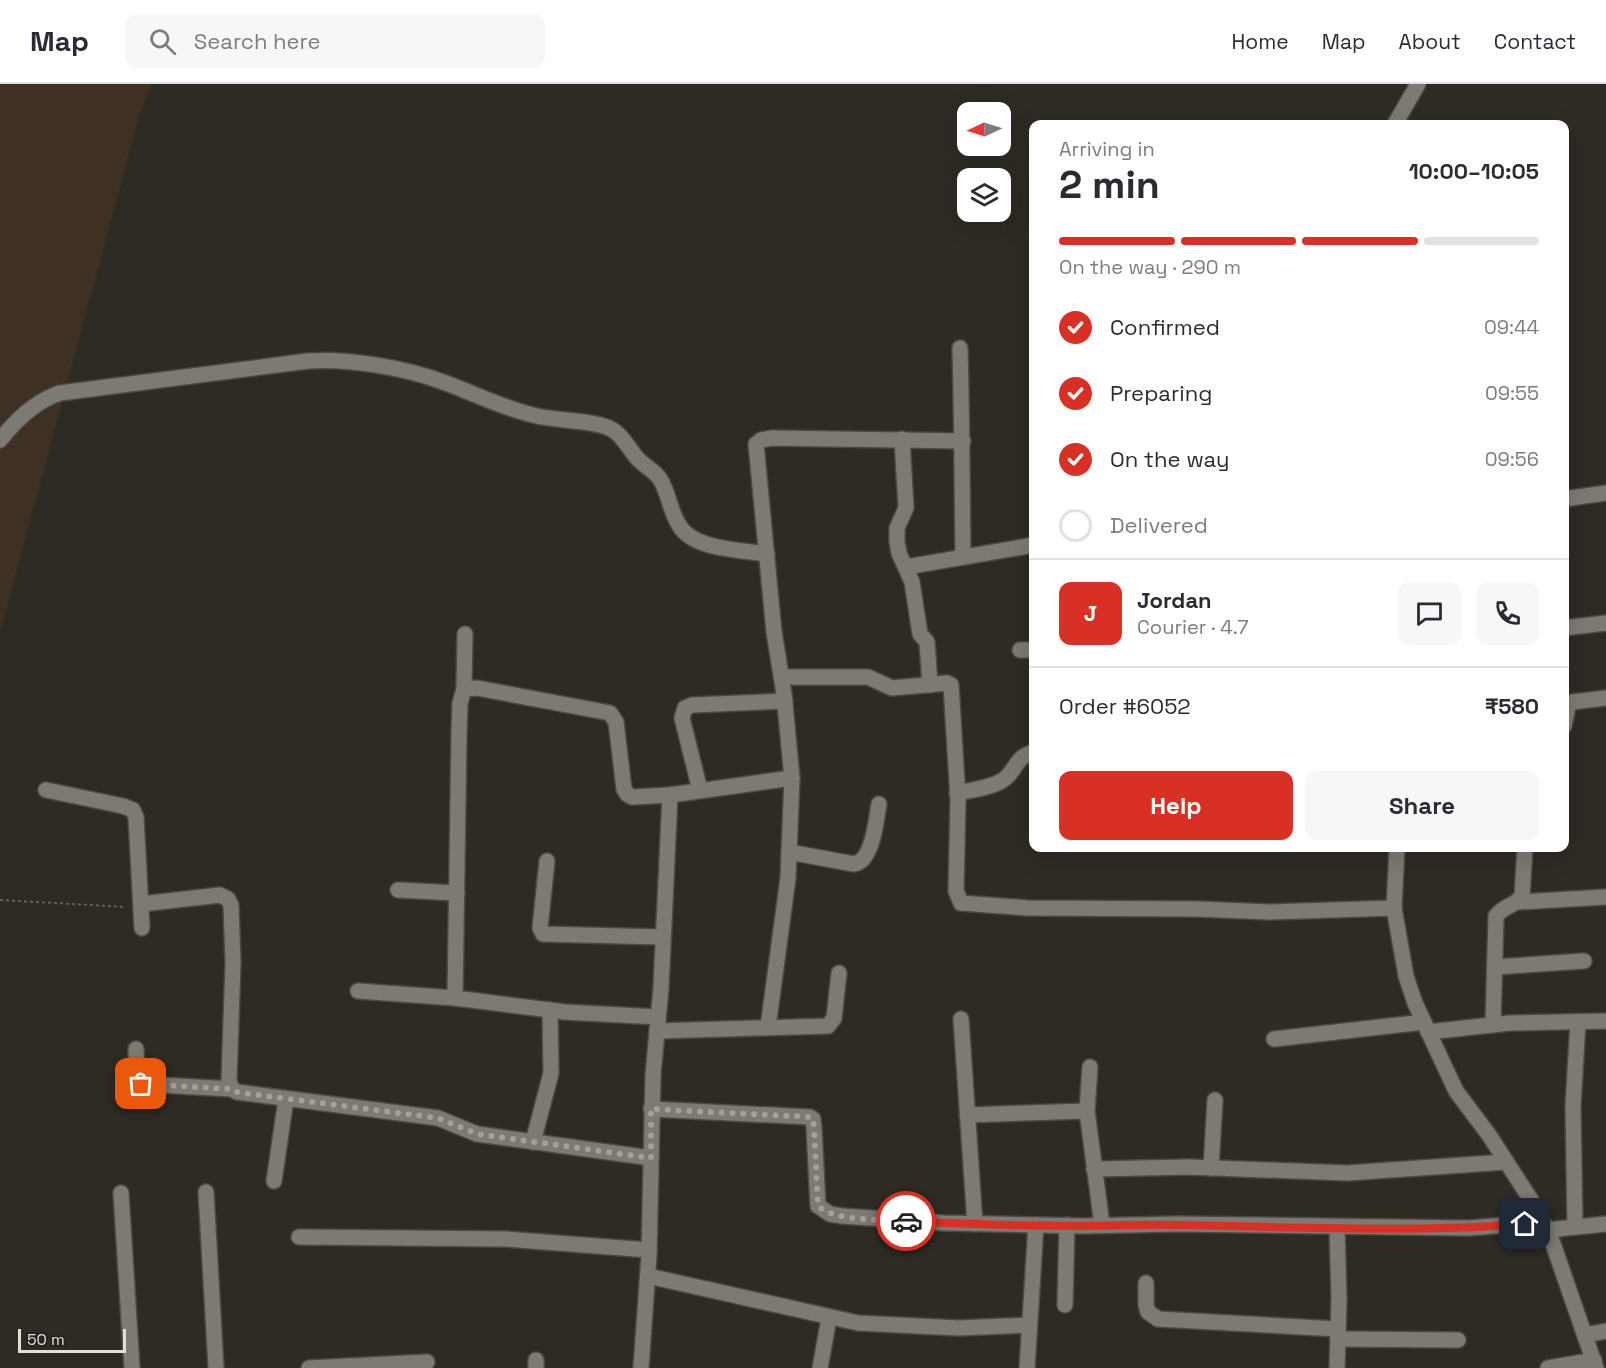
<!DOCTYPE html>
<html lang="en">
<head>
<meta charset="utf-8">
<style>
  body { margin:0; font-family:"Space Grotesk",sans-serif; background:#f7f7f7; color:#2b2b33; height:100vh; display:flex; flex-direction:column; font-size:22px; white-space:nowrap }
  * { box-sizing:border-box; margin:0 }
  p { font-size:20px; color:#7c7c81 }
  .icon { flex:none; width:33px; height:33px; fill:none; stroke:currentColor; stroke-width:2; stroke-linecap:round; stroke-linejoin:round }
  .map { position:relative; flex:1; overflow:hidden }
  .drawer { position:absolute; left:1029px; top:36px; width:540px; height:732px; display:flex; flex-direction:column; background:#fff; border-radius:12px; box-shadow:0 6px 24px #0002 }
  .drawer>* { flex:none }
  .needle { width:39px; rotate:266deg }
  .tools { position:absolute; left:957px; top:18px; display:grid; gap:12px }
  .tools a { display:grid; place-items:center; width:54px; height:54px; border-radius:12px; background:#fff; box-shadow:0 6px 24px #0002; font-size:30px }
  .scale { position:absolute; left:18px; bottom:15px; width:108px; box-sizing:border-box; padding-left:6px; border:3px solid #e0dfda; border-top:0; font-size:16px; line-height:21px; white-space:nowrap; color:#e0dfda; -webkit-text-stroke:4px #24221c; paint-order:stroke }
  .pin { position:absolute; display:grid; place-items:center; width:51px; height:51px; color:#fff; margin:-26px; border-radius:12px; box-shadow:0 3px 9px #0006 }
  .courier { position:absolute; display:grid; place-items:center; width:60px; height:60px; margin:-30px; border:4px solid #d93025; border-radius:50%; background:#fff; color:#222; box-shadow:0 2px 8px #0007 }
  .summary em { font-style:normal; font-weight:600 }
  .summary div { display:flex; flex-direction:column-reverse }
  .summary { display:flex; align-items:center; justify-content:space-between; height:102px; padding:0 30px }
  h1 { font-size:39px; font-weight:600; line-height:45px }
  .bar { display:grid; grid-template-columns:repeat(4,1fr); gap:9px 6px; align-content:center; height:72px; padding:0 30px }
  .bar i { height:8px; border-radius:4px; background:#e1e1e2 }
  .bar .current { background:#d93025 }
  .bar p { grid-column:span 4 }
  .line { display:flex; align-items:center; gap:15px; padding:0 30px; border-top:2px solid #e1e1e2 }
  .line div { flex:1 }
  .round { display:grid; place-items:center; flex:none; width:63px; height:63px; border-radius:12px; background:#f7f7f7 }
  ol { padding:0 30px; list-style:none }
  li { display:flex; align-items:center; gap:18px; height:66px }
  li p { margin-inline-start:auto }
  li .icon { padding:6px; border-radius:50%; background:#d93025; color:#fff; stroke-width:4 }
  li:last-child { color:#7c7c81 }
  li i { width:33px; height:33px; border:3px solid #e1e1e2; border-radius:50% }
  .button { display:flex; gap:12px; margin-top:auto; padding:12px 30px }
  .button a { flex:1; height:69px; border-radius:12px; background:#d93025; color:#fff; font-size:24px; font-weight:600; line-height:69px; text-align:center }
  .button a+a { background:#f7f7f7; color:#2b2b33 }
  header { display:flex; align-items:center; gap:36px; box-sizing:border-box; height:84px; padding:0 30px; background:#fff; border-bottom:2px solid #e1e1e2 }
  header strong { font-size:28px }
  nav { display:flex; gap:33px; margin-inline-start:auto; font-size:21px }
  .search { width:420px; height:54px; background:#f7f7f7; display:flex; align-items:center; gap:15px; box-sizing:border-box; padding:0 21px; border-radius:12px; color:#7c7c81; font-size:22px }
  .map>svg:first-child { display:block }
</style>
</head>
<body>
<header>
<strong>Map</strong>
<div class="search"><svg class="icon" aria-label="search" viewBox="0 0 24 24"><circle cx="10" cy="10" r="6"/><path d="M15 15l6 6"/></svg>Search here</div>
<nav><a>Home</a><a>Map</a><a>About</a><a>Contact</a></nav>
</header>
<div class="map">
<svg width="1606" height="1284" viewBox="0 0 1606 1284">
  <rect width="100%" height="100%" fill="#2e2b25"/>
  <path fill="#3e3023" d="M0 0H152L140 29 0 549Z"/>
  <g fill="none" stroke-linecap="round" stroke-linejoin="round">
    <defs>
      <g id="minor">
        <path d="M1395 40 1418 0"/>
        <path d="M960 264C962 334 962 403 963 473"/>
        <path d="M902 355 906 424 897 444V458L899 469 912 498 920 550 927 558 930 601"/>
        <path d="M0 356C16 336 35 317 60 309L308 277C348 274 406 284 443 298 474 309 504 325 537 332 557 337 598 336 613 346 623 352 629 365 637 374 644 382 654 386 660 395 668 407 670 427 679 441 693 466 742 466 767 470"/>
        <path d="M1564 415 1606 409"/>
        <path d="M906 483 1034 461"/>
        <path d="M1564 544 1606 539"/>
        <path d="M1020 566H1034"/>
        <path d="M782 593H868L892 604 947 599 951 601 958 715 956 807 961 819 1028 824 1198 825 1269 828 1394 824"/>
        <path d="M464 605 465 550"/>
        <path d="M1564 642 1568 623 1572 618 1606 614"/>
        <path d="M46 706 123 722 133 726 136 733 142 844"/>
        <path d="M700 706 682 634 685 624 692 621 785 617"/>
        <path d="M957 709C971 706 991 704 1003 696 1017 687 1014 673 1034 668"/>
        <path d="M1397 764 1394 824 1406 892 1415 919 1456 1007 1489 1051 1533 1119 1551 1154 1596 1284"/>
        <path d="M789 768 854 780C873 777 876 736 879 720"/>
        <path d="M547 777 540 844 543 850 662 853"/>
        <path d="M398 806 457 809"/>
        <path d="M1518 818 1606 813"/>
        <path d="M141 820 220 811 228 815 231 821 233 879 229 997 232 1005 237 1008 438 1034 477 1050 651 1074"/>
        <path d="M1495 883 1584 877"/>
        <path d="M358 907 455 914 565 928 658 933"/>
        <path d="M455 914 459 649 460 619 464 605 477 604 610 629 616 638 624 705 627 710 632 713 670 711 792 694"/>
        <path d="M961 935 975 1140"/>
        <path d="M1493 941 1496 832C1503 822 1515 822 1522 812L1525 764"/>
        <path d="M768 943 788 794 792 694 784 610 774 548 756 360 761 356 772 354 963 357"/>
        <path d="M657 947 828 942 834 934 839 889"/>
        <path d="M1428 948 1510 939 1606 937"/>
        <path d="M1274 955 1424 938"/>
        <path d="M136 965 137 994 141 1000 232 1005"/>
        <path d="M1090 983 1087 1027 1102 1141"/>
        <path d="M651 1025 810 1033 813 1035 814 1044 818 1122 830 1130 842 1132 944 1139 1082 1142 1176 1140 1469 1144 1543 1138"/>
        <path d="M967 1031 1087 1027"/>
        <path d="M533 1058 551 989 550 926"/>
        <path d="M1211 1084 1215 1016"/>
        <path d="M1094 1085 1189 1083 1347 1089 1506 1078"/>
        <path d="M274 1097 286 1015"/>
        <path d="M206 1108 216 1284"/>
        <path d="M121 1109 132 1284"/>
        <path d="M1575 1143 1573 1022 1578 938"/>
        <path d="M1547 1146 1606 1140"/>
        <path d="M299 1153 506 1155 649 1166"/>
        <path d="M648 1192 858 1239 958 1244 1029 1241"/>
        <path d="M1146 1199V1221L1148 1228 1158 1235 1338 1245"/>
        <path d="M1065 1221 1067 1141"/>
        <path d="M1585 1251 1606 1247"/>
        <path d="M1338 1255 1458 1256"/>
        <path d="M536 1276V1284"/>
        <path d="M309 1284 427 1278"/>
        <path d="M641 1284 649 1171 653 991 661 904 670 711"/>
        <path d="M820 1284 829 1234"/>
        <path d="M1027 1284 1036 1141"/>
        <path d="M1337 1284 1339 1214 1337 1144"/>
        <path d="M1548 1284 1594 1276"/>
      </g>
    </defs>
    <use href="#minor" stroke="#4b4943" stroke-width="18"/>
    <path stroke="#64615c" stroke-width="2" stroke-dasharray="3 3" stroke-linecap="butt" d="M0 816 126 823"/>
    <use href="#minor" stroke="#7d7a73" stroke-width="15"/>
  </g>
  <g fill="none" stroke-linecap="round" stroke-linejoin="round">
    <path stroke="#a2a09b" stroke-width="6" stroke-dasharray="0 10.8" d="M141 1000 232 1005 237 1008 250 1010 438 1034 477 1050 651 1074V1025L810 1033 813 1035 814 1044 818 1122C836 1138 882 1135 906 1137"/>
    <path stroke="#d93025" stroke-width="8" d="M906 1137C965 1140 1024 1142 1083 1142 1115 1142 1147 1140 1179 1141 1294 1143 1410 1149 1525 1140"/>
  </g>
</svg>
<div class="tools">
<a><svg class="needle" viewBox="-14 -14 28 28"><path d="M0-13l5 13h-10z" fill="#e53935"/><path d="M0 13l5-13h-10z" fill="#7c7c81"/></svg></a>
<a><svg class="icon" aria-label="layers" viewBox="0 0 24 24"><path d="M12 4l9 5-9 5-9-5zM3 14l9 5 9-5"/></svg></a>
</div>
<div class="scale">50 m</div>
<div class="pin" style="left:141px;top:1000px;background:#ea580c"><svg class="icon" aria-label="bag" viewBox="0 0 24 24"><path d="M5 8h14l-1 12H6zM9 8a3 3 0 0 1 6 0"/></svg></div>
<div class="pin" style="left:1525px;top:1140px;background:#1f2937"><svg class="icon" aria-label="home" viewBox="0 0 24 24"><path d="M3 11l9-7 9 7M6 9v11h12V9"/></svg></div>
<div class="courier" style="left:906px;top:1137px"><svg class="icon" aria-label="car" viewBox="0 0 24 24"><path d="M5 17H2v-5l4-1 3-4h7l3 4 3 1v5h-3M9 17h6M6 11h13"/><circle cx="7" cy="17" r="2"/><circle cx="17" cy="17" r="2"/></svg></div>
<section class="drawer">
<div class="summary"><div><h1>2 min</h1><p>Arriving in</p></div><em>10:00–10:05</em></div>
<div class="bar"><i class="current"></i><i class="current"></i><i class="current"></i><i></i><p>On the way · 290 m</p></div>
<ol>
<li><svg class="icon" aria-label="check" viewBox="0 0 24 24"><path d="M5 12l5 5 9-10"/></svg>Confirmed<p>09:44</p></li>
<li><svg class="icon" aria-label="check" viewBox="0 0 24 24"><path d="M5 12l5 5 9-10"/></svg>Preparing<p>09:55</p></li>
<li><svg class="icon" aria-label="check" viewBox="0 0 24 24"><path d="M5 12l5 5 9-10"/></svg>On the way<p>09:56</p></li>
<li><i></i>Delivered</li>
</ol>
<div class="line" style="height:108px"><b class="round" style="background:#d93025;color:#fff">J</b><div><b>Jordan</b><p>Courier · 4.7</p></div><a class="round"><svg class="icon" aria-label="chat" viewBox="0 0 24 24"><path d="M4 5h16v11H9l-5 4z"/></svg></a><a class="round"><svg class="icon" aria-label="phone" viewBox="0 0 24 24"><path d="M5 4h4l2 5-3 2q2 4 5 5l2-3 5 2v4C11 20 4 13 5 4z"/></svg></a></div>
<div class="line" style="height:78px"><div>Order #6052</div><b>₹580</b></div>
<div class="button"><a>Help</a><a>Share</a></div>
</section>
</div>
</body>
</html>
